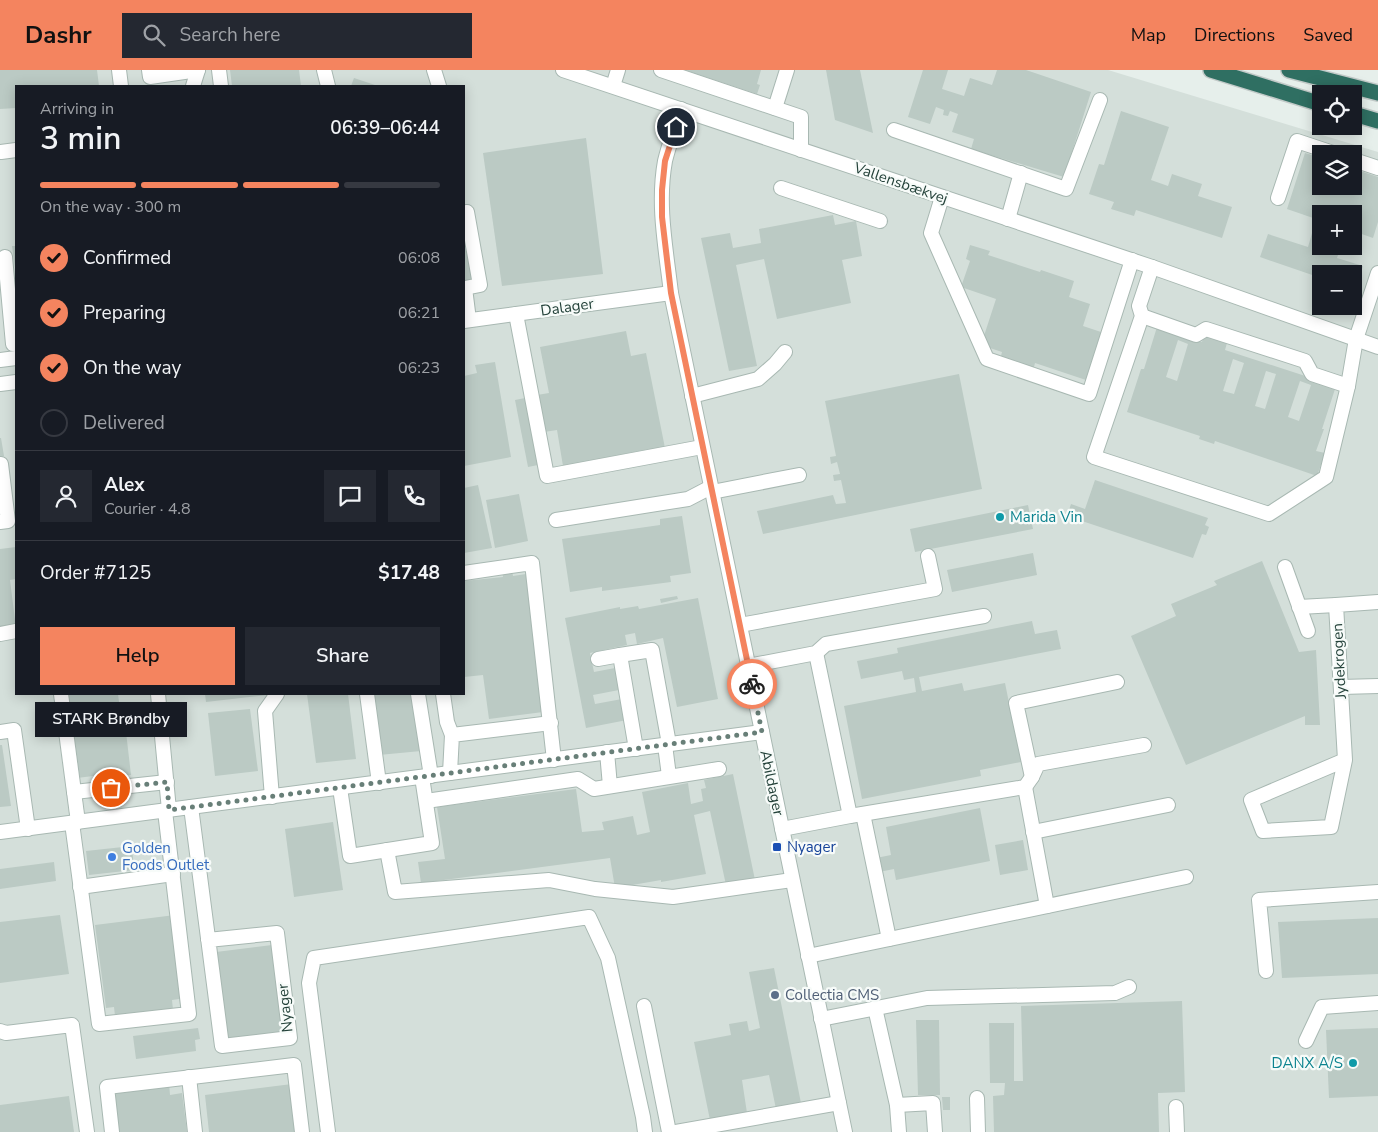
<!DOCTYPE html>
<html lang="en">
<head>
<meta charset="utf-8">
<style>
  body { margin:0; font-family:"Nunito Sans",sans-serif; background:#242831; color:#f1f3f6; height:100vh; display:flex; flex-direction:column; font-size:19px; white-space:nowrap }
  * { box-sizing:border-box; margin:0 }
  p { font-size:16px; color:#9ea1a6 }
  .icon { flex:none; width:28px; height:28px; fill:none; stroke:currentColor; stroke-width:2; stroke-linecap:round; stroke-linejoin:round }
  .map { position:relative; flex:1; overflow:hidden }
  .side { position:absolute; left:15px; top:15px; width:450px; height:610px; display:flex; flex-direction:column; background:#171b24; border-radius:0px; box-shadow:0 2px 12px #0003 }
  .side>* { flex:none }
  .buttons { position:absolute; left:1312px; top:15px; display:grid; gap:10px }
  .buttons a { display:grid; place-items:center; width:50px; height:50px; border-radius:0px; background:#171b24; box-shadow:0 2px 12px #0003; font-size:25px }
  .pin { position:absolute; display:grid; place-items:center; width:42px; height:42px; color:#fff; margin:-21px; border:2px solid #fff; border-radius:50%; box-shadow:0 1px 5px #0007 }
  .courier { position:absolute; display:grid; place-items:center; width:50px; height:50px; margin:-25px; border:4px solid #f4845f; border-radius:50%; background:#fff; color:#222; box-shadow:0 1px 6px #0007 }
  .bubble { position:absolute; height:35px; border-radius:0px; background:#171b24; box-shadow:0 2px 12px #0003; font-size:16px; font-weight:600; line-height:35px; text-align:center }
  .overview em { font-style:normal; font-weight:600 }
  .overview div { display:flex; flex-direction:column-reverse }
  .overview { display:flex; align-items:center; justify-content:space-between; height:85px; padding:0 25px }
  h1 { font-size:32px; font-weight:600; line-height:38px }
  .bar { display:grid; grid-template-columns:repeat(4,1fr); gap:8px 5px; align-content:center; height:60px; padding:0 25px }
  .bar i { height:6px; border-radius:4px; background:#363941 }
  .bar .active { background:#f4845f }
  .bar p { grid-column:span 4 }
  .line { display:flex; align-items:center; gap:12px; padding:0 25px; border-top:1px solid #363941 }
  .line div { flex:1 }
  .round { display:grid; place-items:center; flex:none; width:52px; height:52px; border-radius:0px; background:#242831 }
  ol { padding:0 25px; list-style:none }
  li { display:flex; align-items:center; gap:15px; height:55px }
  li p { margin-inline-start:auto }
  li .icon { padding:5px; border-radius:50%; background:#f4845f; color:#111; stroke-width:4 }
  li:last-child { color:#9ea1a6 }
  li i { width:28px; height:28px; border:2px solid #363941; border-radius:50% }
  .cta { display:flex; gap:10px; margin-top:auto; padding:10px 25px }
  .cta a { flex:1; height:58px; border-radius:0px; background:#f4845f; color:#111; font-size:20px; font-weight:600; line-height:58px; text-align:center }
  .cta a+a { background:#242831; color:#f1f3f6 }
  header { display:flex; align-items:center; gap:30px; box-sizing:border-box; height:70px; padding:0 25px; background:#f4845f; color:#111 }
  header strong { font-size:24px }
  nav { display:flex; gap:28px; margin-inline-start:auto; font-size:18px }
  .search { width:350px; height:45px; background:#242831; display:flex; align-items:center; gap:12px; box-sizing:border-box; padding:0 18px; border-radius:0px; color:#9ea1a6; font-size:19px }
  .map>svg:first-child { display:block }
</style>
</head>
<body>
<header>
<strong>Dashr</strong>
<div class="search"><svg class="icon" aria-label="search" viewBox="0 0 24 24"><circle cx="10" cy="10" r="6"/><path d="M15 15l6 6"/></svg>Search here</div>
<nav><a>Map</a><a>Directions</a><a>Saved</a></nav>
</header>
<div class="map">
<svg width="1378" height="1062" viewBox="0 0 1378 1062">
  <rect width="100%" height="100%" fill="#e6efeb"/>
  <path fill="#d4dfda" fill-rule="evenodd" d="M0 0H1108L1378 82V1062H0ZM16 16H464V624H16ZM1321 84H1354V116H1321ZM1321 144H1354V176H1321ZM1321 204H1354V236H1321Z"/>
  <g fill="#bbcac4" fill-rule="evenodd">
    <path d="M0 0H97L99 16H16V38L0 39Z"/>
    <path d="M230 0H299L301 16H232Z"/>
    <path d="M685 0H761L757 14 760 15 757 24Z"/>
    <path d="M826 0H860L873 63 835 50Z"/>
    <path d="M923 0H948L942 19 964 26 970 8 992 15 997 0H1026L1091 22 1064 107 971 79 974 69 952 62 958 44 950 41 948 46 943 45 944 40 936 37 930 54 908 47Z"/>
    <path d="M354 8 378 16H351Z"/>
    <path d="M1121 41 1169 57 1151 110 1168 116 1172 104 1202 114 1198 126 1232 137 1222 168 1136 140 1134 146 1111 139 1114 132 1089 124 1099 94 1104 95Z"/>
    <path d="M586 68 603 204 502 216 483 83Z"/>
    <path d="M1305 83 1321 88V116H1354V99L1378 107V152L1373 168 1356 162 1354 169V144H1321V176H1352L1349 184 1339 182 1337 188 1363 196 1356 219H1354V204H1321V208L1260 187 1268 164 1308 177 1316 149 1287 139Z"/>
    <path d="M833 145 835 155 856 151 862 186 842 190 851 233 777 249 764 189 736 195 757 296 729 301 701 168 730 163 733 178 761 173 759 159Z"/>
    <path d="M464 172 473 211 464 213Z"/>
    <path d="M970 175 990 181 988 185 1040 202 1041 200 1074 211 1069 227 1090 234 1083 256 1104 263 1089 311 1035 293 1033 301 1000 290 1002 282 981 275 996 229 961 217 970 191 966 189Z"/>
    <path d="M12 176H16V198H15Z"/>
    <path d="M1157 257 1202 272 1204 265 1227 273 1225 280 1336 316 1322 359H1324L1316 381 1325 383 1317 406 1215 371 1214 374 1199 369 1200 366 1127 342 1141 299H1144ZM1178 270 1188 274 1177 311 1166 307ZM1233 289 1244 293 1234 324 1223 321ZM1266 301 1276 304 1265 339 1255 336ZM1300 311 1311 315 1299 351 1288 347Z"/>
    <path d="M626 261 631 286 646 283 665 378 649 381V379L563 396 557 360 544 362 537 325 549 323 540 277Z"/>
    <path d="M495 292 511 387 464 396V306L477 303 475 295Z"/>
    <path d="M959 304 982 419 763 464 757 441 833 425 836 434 846 433 841 410 834 411 833 405 840 404 837 392 831 394 830 387 836 386 825 331Z"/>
    <path d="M525 328 538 395 528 397 515 330Z"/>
    <path d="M0 368H1L4 386 0 387Z"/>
    <path d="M1095 410 1208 448 1205 455 1209 457 1206 465 1202 464 1193 488 1067 446 1071 434 1085 439Z"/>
    <path d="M478 415 492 478 464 483V418Z"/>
    <path d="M519 424 528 471 495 478 486 430Z"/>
    <path d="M1028 435 1033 459 915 482 910 459Z"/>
    <path d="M682 446 691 503 670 506 671 512 602 521V517L570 522 562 469 660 455V449Z"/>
    <path d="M16 477V509L10 510 16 558 0 560V479Z"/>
    <path d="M1033 483 1037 505 952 522 947 500Z"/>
    <path d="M1262 491 1299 582 1316 580 1320 655H1305V646L1186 695 1131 566 1176 546 1171 534 1217 515 1214 511Z"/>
    <path d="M512 500 513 506 526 504 532 561 539 560 543 642 489 649 483 605 464 607V511L503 507 502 501Z"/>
    <path d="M677 526 678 529 661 533 660 529Z"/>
    <path d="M698 528 718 629 677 637 663 568 637 574 635 563 625 565 627 575 590 583 594 602 615 598 619 620 593 625 595 634 622 629 627 650 586 658 565 548 620 537V539L638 536 639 539Z"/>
    <path d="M1032 551 1035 564 1057 560 1061 579 919 607 922 621 962 613 964 621 1005 613 1021 692 980 700 981 706 862 729 844 636 916 622 914 608 904 610 902 601 861 609 857 591 898 583 897 578Z"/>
    <path d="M67 624H118L123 663 126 662 131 705 93 709V706L77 708Z"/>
    <path d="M205 624H268V625L206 632Z"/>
    <path d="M307 624H348L356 689 316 693Z"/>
    <path d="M371 624H413L421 681 379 685Z"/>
    <path d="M250 639 258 701 215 706 208 643Z"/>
    <path d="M0 675H2L11 736 0 737Z"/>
    <path d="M733 704 755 810 726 815 710 741 694 745 706 804 661 812V810L615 818 610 788 421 813 418 792 445 789 437 737 576 719 582 762 604 760 602 752 633 746 637 765 650 762 642 722 688 713 691 734 703 731 701 719 706 718 704 710Z"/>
    <path d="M980 738 990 791 896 810 894 799 879 802 876 788 891 785 886 757Z"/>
    <path d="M333 752 343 820 294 827 285 759Z"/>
    <path d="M1023 770 1028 800 1000 805 995 775Z"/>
    <path d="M132 776 134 800 89 805 86 781Z"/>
    <path d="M54 792 56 811 0 819V799Z"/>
    <path d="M60 845 69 904 0 913V852Z"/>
    <path d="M175 845 186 928 172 930 173 940 115 946 114 937 106 938 95 855Z"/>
    <path d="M1378 848V904L1282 908 1278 852Z"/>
    <path d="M272 875 284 965 228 971 216 882Z"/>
    <path d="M774 898 801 1033 776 1039 769 1005 742 1010 747 1043 710 1050 694 972 731 965 729 954 747 951 749 961 760 958 749 902Z"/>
    <path d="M1182 931 1185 1022 1158 1023 1159 1062H994L993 1026 1004 1025 1005 1013H990L989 953H1014V1011H1023L1021 936Z"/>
    <path d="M916 950H939L940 1025H918Z"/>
    <path d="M198 958 200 969 195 970 196 981 136 989 133 966Z"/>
    <path d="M1378 958V1026L1329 1028 1326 960Z"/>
    <path d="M169 1013 170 1025 182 1023 187 1062H115L109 1020Z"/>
    <path d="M292 1014 298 1062H209L205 1025Z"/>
    <path d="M69 1026 74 1062H0V1035Z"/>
    <path d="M942 1027H950V1040H943Z"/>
  </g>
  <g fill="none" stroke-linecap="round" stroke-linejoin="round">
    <defs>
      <g id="minor">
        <path d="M119 0 121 16"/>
        <path d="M149 0 150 7 198 0"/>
        <path d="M219 0 221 16"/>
        <path d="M324 0 328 16"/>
        <path d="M434 0 439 16"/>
        <path d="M563 0 1152 197 1378 277"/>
        <path d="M661 0 801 47V80"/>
        <path d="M193 16 198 0"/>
        <path d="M613 16 618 0"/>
        <path d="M775 38 787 0"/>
        <path d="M681 39C676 56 669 74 665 91 657 135 666 179 671 223L845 1062"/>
        <path d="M894 60 1066 119 1100 30"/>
        <path d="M1 82 16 80"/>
        <path d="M1354 90 1378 98"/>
        <path d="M781 118 880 151"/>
        <path d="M942 127 931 163 987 289 1089 324 1132 190"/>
        <path d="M1278 128 1297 71 1336 84"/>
        <path d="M467 142 480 215 465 218 469 250"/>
        <path d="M1008 149 1021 103"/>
        <path d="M5 187 13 274 16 273"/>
        <path d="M1152 197 1139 236 1142 246 1094 387 1269 444 1326 407 1348 316 1356 269 1378 203"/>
        <path d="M516 244 547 406 702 377"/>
        <path d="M1142 246 1196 265 1206 259 1305 291 1312 304 1348 316"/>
        <path d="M464 251 671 223"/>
        <path d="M0 290 16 288"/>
        <path d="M0 314 16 312"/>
        <path d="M692 326 758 309 775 294 785 282"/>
        <path d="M0 394H1L8 451 0 452"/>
        <path d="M712 422 799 405"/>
        <path d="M556 450 688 429 711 417"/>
        <path d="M1285 497 1308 561"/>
        <path d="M464 503 532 493 554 690"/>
        <path d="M1299 537 1336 535"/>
        <path d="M740 555 935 519 928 486"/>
        <path d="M0 564 16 561"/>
        <path d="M816 583 850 746"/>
        <path d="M598 589 620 585"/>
        <path d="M748 596 816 583 826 574 984 546"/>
        <path d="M1341 617 1378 616"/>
        <path d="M61 624 78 752"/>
        <path d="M158 624 169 740"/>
        <path d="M367 624 379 713"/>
        <path d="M418 624 431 706"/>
        <path d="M443 624 447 652 452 665"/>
        <path d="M0 662 14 660 28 759"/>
        <path d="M665 675 669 706"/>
        <path d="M636 679 620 585 652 580 669 674"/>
        <path d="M607 682 610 716"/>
        <path d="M1345 690 1251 730 1263 761 1331 757 1345 690 1336 535 1378 532"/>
        <path d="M450 703 452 665 551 653"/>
        <path d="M1032 707 1016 633 1117 612"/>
        <path d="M1025 717 1047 836"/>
        <path d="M340 718 350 786 432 773 422 707"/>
        <path d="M74 722 167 712"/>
        <path d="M272 727 265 641 277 624"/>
        <path d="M426 731 578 709 594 719 719 699"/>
        <path d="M191 737 222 976 290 968 277 863 208 870"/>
        <path d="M863 744 889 869"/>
        <path d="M72 753 99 954 189 944 165 741"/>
        <path d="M782 759 850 746 1025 717 1032 707 1038 694 1144 675"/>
        <path d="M0 762 762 662"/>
        <path d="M1033 762 1168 735"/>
        <path d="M387 780 395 822 549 810 595 819 673 827 792 810"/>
        <path d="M80 817 173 804"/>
        <path d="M808 886 1186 807"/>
        <path d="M1266 901 1259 830 1378 822"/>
        <path d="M644 936 669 1062"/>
        <path d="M875 938 897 1035 899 1062"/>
        <path d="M821 949 927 928 1115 923 1129 917"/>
        <path d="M0 961 6 963 72 955 87 1062"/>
        <path d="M1306 971 1322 937 1378 933"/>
        <path d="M189 1007 195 1062"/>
        <path d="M977 1028 978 1062"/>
        <path d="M897 1035 933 1033 935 1062"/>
        <path d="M1176 1037 1177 1062"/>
        <path d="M112 1062 107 1017 294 995 302 1062"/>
        <path d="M328 1062 309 913 314 888 589 847 608 888 643 1047 645 1062"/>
        <path d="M676 1062 839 1033"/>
      </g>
      <g id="highway">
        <path d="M1211 0 1321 34"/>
        <path d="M1289 0 1378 23"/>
        <path d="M1354 44 1378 51"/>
      </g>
    </defs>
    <use href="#minor" stroke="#a8b8b2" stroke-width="16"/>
    <use href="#highway" stroke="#c2cac8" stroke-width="18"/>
    <use href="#minor" stroke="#fff" stroke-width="14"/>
    <use href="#highway" stroke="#2f6f62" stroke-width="15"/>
  </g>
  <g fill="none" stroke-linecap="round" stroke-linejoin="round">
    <path stroke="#687f78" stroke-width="5" stroke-dasharray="0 9" d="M111 718 167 712 169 740 762 662 752 614"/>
    <path stroke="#f4845f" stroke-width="6" d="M676 57 665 91 662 120V147L671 223 752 614"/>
  </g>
  <g fill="#0f9aa8" stroke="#f7fbf9" stroke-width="2">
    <circle cx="1000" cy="447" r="5"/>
    <circle cx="1353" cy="993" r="5"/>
  </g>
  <rect fill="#1a4fb4" stroke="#f7fbf9" stroke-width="2" x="772" y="772" width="10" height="10" rx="2.5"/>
  <circle fill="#3f7fe0" stroke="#f7fbf9" stroke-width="2" cx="112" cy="787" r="5"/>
  <circle fill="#5c6f8a" stroke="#f7fbf9" stroke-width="2" cx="775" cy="925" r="5"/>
  <g text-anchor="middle" stroke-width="4.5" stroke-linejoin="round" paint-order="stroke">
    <g font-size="15" fill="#24423a" stroke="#f7fbf9">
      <text transform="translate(901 113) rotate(19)" y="5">Vallensbækvej</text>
      <text transform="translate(567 237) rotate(-8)" y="5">Dalager</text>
      <text transform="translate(1339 591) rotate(-93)" y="5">Jydekrogen</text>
      <text transform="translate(772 713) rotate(78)" y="5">Abildager</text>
      <text transform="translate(285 938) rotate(-96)" y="5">Nyager</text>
    </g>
    <g font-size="15" fill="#0d838f" stroke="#f7fbf9" text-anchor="start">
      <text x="1010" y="452">Marida Vin</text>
      <text x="1343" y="998" text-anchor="end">DANX A/S</text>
    </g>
    <g font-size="15" fill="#164399" stroke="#f7fbf9" text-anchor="start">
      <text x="787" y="782">Nyager</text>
    </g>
    <g font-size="15" fill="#366cbe" stroke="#f7fbf9" text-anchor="start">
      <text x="122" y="783">Golden<tspan x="122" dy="17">Foods Outlet</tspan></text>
    </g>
    <g font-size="15" fill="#4e5e75" stroke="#f7fbf9" text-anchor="start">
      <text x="785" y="930">Collectia CMS</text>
    </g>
  </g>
</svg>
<div class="buttons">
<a><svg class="icon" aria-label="locate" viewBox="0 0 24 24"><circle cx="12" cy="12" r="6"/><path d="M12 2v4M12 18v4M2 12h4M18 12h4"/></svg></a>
<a><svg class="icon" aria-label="layers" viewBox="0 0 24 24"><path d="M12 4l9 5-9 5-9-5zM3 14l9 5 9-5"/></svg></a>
<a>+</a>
<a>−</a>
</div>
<div class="pin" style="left:111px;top:718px;background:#ea580c"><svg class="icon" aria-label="bag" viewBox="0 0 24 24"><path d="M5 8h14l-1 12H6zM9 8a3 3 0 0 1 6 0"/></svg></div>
<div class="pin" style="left:676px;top:57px;background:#1f2937"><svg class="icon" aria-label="home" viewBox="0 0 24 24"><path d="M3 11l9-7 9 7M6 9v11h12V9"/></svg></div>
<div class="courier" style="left:752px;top:614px"><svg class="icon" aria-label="bike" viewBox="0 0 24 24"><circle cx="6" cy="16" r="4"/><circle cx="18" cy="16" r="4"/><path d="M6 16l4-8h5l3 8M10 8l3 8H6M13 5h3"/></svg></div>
<div class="bubble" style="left:35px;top:632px;width:152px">STARK Brøndby</div>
<section class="side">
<div class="overview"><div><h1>3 min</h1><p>Arriving in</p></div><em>06:39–06:44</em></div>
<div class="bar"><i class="active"></i><i class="active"></i><i class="active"></i><i></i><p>On the way · 300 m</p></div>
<ol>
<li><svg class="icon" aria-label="check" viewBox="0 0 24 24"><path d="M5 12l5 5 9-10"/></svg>Confirmed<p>06:08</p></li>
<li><svg class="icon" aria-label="check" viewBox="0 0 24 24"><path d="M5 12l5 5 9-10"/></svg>Preparing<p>06:21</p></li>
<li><svg class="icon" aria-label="check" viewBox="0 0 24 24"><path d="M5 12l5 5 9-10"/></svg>On the way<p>06:23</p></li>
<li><i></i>Delivered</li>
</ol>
<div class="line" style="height:90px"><a class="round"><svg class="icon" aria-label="person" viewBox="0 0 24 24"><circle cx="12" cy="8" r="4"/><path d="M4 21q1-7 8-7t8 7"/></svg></a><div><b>Alex</b><p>Courier · 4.8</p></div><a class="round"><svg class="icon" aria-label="chat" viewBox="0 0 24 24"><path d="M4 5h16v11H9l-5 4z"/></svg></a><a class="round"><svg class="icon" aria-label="phone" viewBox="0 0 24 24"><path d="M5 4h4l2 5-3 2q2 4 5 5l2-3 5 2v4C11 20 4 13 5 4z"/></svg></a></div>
<div class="line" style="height:65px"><div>Order #7125</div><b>$17.48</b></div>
<div class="cta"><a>Help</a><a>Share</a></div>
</section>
</div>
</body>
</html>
